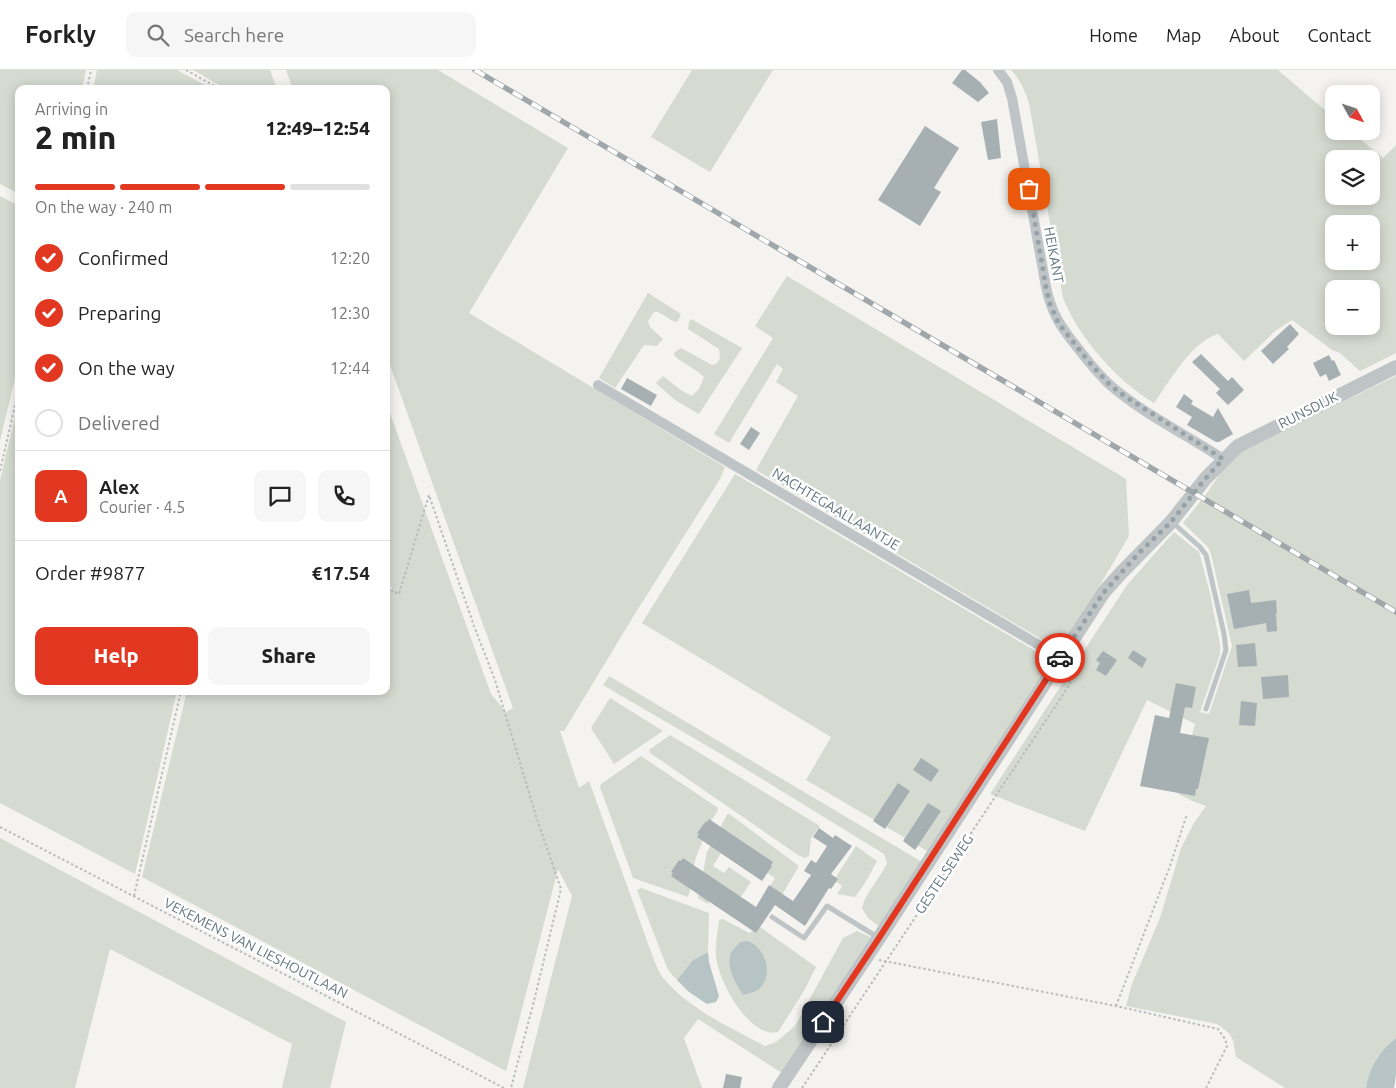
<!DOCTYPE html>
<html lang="en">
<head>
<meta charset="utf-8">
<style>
  body { margin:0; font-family:Ubuntu,sans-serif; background:#f6f6f6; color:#222; height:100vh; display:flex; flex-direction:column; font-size:19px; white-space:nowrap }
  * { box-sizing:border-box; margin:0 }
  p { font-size:16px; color:#767676 }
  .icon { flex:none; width:28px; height:28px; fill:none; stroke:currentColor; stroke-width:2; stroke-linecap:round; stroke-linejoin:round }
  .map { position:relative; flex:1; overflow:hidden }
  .drawer { position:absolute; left:15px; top:15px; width:375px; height:610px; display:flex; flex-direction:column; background:#fff; border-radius:10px; box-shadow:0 2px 12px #0003 }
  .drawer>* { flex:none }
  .needle { width:32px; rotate:130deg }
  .fabs { position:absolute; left:1325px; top:15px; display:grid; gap:10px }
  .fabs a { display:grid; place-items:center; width:55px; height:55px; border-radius:10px; background:#fff; box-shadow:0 2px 12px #0003; font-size:25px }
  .pin { position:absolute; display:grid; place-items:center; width:42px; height:42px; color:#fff; margin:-21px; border-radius:10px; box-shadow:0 2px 8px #0006 }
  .courier { position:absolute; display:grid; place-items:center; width:50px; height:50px; margin:-25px; border:4px solid #e23821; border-radius:50%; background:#fff; color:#222; box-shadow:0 1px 6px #0007 }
  .head em { font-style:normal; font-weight:800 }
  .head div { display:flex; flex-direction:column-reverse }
  .head { display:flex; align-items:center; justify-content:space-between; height:85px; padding:0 20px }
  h1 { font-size:32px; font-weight:800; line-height:38px }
  .bar { display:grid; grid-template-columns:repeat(4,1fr); gap:8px 5px; align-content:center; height:60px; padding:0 20px }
  .bar i { height:6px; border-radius:4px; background:#e0e0e0 }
  .bar .active { background:#e23821 }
  .bar p { grid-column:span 4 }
  .line { display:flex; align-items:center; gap:12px; padding:0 20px; border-top:1px solid #e0e0e0 }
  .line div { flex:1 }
  .round { display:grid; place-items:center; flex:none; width:52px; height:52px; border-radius:10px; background:#f6f6f6 }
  ol { padding:0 20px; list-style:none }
  li { display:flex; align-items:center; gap:15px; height:55px }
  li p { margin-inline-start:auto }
  li .icon { padding:5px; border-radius:50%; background:#e23821; color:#fff; stroke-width:4 }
  li:last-child { color:#767676 }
  li i { width:28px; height:28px; border:2px solid #e0e0e0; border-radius:50% }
  .button { display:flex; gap:10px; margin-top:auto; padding:10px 20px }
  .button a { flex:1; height:58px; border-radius:10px; background:#e23821; color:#fff; font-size:20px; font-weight:800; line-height:58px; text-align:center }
  .button a+a { background:#f6f6f6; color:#222 }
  header { display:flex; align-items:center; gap:30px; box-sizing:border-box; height:70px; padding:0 25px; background:#fff; border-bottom:1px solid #e0e0e0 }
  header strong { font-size:24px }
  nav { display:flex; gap:28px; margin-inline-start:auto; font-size:18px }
  .search { width:350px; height:45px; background:#f6f6f6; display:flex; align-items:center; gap:12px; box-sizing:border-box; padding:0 18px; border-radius:10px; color:#767676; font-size:19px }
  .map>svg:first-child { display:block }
</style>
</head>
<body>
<header>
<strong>Forkly</strong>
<div class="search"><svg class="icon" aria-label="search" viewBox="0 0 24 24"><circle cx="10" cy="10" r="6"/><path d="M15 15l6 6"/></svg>Search here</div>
<nav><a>Home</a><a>Map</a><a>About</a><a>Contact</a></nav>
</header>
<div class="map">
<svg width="1396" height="1018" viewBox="0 0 1396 1018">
  <rect width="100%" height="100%" fill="#f4f3ef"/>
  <g fill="#d5dbd0" fill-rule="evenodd">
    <path d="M0 0H86L82 19H19V124L0 114Z"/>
    <path d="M97 0H177L212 19H93Z"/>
    <path d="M193 0H270L277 19H226Z"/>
    <path d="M286 0H438L568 78 469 243 725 397 720 409 633 547 564 661H560L579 718 589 711 654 890C657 897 660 905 665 910 691 940 731 958 765 976L776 972 795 956 843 868 857 861 872 868 782 1003 698 949 684 968 702 1018H523L572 826 558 799 506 1001 142 807 187 621H386V520L390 522 392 518 386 515V332L491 624 506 642 513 638 386 284V19H293Z"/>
    <path d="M692 0H773L710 102 651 67Z"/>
    <path d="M1011 0H1278L1334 48V61H1350L1383 88 1396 75V283L1360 301 1340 283 1332 280 1292 250 1275 261 1244 291 1218 264C1191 272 1170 311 1154 333 1117 311 1079 268 1063 228L1029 33C1025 21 1020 9 1011 0ZM1334 89H1371V126H1334ZM1334 154H1371V191H1334ZM1334 219H1371V256H1334Z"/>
    <path d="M0 126 19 136V291L0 371Z"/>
    <path d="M787 206 1126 409 1129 466 1061 581 756 400 798 326 776 312 783 299 777 294 729 373 714 364 773 268 755 256Z"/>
    <path d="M648 223 681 244 678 251 675 252 658 242H654L648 251 650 257 663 269 657 276 644 275 615 318 599 308Z"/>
    <path d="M691 249 742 278 699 344 675 330 656 313 663 306 682 321 692 326 699 319 704 307C695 298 683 294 674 285V283L681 278 712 295 716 294 720 289 719 279 688 259 689 252Z"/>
    <path d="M1396 306V968C1380 981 1369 997 1366 1018H1285L1236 987 1233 970 1229 963 1217 954 1126 936 1132 914 1160 848 1181 778 1194 753 1206 736 1192 731 1177 723 1195 654 1147 630 1085 761 990 724 1127 515 1174 462 1199 482 1210 523 1220 575V584L1200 642 1209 644 1232 576 1211 484 1208 477 1183 453 1207 423 1225 396 1235 383Z"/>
    <path d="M19 331V621H177L135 804 0 733V410Z"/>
    <path d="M735 404 1044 586 1055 594 929 782 806 710 831 667 642 553Z"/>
    <path d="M609 606 922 792 879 856 868 848 862 838C866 821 880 809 887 793L884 784 726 687 603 615Z"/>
    <path d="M610 628 663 661 614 694 591 658Z"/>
    <path d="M670 665 820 756 811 768 809 786 805 788 798 785 650 683 649 680Z"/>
    <path d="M641 686 718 738 717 742 710 752 695 790 690 820 688 827 633 808 600 717 601 714Z"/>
    <path d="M728 743 799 796 782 825 770 816 775 808 726 775 713 796 724 803 729 797 751 812 736 834 721 817 708 834 698 828 707 782Z"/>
    <path d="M0 768 346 952 330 1018H282L292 974 110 879 75 1018H0Z"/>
    <path d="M856 776 877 791 865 813 855 827 837 824 842 816 834 810Z"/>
    <path d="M641 818 709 843 708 882 693 890 677 910 668 900 637 820Z"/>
    <path d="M723 849 749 863 760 857 816 897 804 921 778 962C749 969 717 909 716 885 715 873 718 861 719 850Z"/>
  </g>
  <g fill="#b6c4c6">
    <path d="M748 871C764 877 774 902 761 917 757 922 749 923 743 925 736 914 727 899 730 885 731 881 737 876 740 872Z"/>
    <path d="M708 882 709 892 719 926 716 932 707 934 689 922 677 910 693 890Z"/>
    <path d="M1396 968V1004L1394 1018H1366C1369 997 1380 981 1396 968Z"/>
  </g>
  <g fill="#a6b0b3">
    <path d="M962 0H965L980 12 989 23 978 32 952 13Z"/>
    <path d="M997 49 1001 88 988 90 981 52Z"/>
    <path d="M925 56 959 78 934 118 941 122 920 156 878 130Z"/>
    <path d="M1290 254 1299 264 1287 277 1289 279 1273 294 1261 281Z"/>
    <path d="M1201 284 1228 311 1232 307 1244 320 1228 335 1216 323 1220 319 1192 292Z"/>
    <path d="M1329 285 1332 291 1334 290 1341 305 1329 311 1326 304 1320 307 1313 293Z"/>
    <path d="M627 308 657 325 651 336 621 319Z"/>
    <path d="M1184 324 1193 331 1191 334 1213 347 1218 338 1233 364 1219 372H1216L1187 355 1192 347 1176 337Z"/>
    <path d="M751 357 760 363 749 380 740 374Z"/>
    <path d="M1249 520 1251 533 1276 530 1277 543H1276L1277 561 1267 562 1266 553 1234 559 1227 524Z"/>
    <path d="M1255 573 1257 596 1238 597 1236 575Z"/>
    <path d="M1133 580 1147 589 1142 598 1128 588Z"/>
    <path d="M1103 581 1117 590 1106 606 1096 600 1100 593 1096 590Z"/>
    <path d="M1288 605 1289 627 1263 629 1261 607Z"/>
    <path d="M1176 613 1196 617 1192 638 1185 637 1180 663 1209 668 1198 719H1196L1195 726 1140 716 1155 645 1169 648Z"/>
    <path d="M1241 631 1257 633 1255 656 1239 655Z"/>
    <path d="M921 688 939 700 931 712 913 700Z"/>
    <path d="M898 713 910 721 885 759 873 751Z"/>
    <path d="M928 733 941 741 915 780 903 771Z"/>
    <path d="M709 749 773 792 771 795 772 796 762 811 697 767 699 764 697 763 706 751 707 752Z"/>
    <path d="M819 758 833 768 835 765 852 776 831 804 838 809 831 819 829 818 805 856 775 835 756 863 671 806 673 803 671 802 679 790 681 791 683 788 756 837 769 815 793 831 811 805 804 801 811 790 816 793 827 776 813 767Z"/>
    <path d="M726 1004 742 1007 740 1018H723Z"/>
  </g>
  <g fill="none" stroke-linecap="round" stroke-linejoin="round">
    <g stroke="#b9bcbd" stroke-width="2" stroke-dasharray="2.5 2.5" stroke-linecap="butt">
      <path d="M186 0 220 19"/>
      <path d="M87 19 91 0"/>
      <path d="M0 401 19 318"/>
      <path d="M386 518 399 524 429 425 474 556 495 610 536 746 561 819 534 931 511 1018"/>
      <path d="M0 757 504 1018"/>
      <path d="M134 826 181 621"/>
      <path d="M879 890 1116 936 1218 959 1225 969 1227 976 1206 1018"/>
      <path d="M1116 936 1170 796 1187 744"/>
      <path d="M802 1018 1070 614V607L1067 601"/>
    </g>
    <g stroke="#bfc4c6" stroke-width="5">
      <path d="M1172 452 1200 477 1206 485 1224 564 1226 580 1206 639"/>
      <path d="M772 847 804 868 827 836 879 868"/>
    </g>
    <g stroke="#bfc4c6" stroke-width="10">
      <path d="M998 0 1007 12 1012 28 1046 217C1052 244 1060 256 1077 277 1087 290 1098 304 1110 315 1142 343 1187 365 1223 389"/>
      <path d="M598 315 1061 588"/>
    </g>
    <path stroke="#bfc4c6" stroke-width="14" d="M779 1018 879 868 1061 588 1104 522 1120 504 1171 452 1205 409 1238 376 1396 297"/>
    <defs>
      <path id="rail" d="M475 0 1396 542"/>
    </defs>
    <use href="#rail" stroke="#a0a7ab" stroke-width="5.5"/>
    <use href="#rail" stroke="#fff" stroke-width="4" stroke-dasharray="11" stroke-linecap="butt"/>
  </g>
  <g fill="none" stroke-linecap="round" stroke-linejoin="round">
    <path stroke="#96a2a8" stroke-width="5" stroke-dasharray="0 9" d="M1029 119 1046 217 1050 234 1057 250 1063 259 1089 292 1110 315 1126 327 1223 389 1205 409 1171 452 1138 484 1104 522 1060 588"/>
    <path stroke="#e23821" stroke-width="6" d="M823 952 879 868 1060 588"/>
  </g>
  <g text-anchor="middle" stroke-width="5" stroke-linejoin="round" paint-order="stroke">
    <g font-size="14" fill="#637781" stroke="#fff">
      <text transform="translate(1054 185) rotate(80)" y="5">HEIKANT</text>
      <text transform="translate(1308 340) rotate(-27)" y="5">RUNSDIJK</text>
      <text transform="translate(836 439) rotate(31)" y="5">NACHTEGAALLAANTJE</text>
      <text transform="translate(944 804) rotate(-56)" y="5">GESTELSEWEG</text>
      <text transform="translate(256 878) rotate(27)" y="5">VEKEMENS VAN LIESHOUTLAAN</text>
    </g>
  </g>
</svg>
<div class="fabs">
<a><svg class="needle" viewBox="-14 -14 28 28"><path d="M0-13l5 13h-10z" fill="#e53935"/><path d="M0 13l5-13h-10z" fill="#767676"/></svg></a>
<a><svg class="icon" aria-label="layers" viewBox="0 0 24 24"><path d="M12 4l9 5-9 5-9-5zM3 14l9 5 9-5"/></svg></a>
<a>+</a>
<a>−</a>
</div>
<div class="pin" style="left:1029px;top:119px;background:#ea580c"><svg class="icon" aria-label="bag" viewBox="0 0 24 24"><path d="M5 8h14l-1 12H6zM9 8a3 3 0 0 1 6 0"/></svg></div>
<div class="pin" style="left:823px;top:952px;background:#1f2937"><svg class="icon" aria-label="home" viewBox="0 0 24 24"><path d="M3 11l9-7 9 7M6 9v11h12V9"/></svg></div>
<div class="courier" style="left:1060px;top:588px"><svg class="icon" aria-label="car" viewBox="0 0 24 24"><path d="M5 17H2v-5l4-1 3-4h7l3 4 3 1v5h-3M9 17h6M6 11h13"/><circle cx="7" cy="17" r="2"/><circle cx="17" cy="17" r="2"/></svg></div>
<section class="drawer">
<div class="head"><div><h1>2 min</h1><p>Arriving in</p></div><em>12:49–12:54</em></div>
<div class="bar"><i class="active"></i><i class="active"></i><i class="active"></i><i></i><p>On the way · 240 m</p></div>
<ol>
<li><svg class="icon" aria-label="check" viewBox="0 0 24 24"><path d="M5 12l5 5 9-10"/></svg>Confirmed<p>12:20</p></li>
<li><svg class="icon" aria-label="check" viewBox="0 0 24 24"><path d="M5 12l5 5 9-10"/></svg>Preparing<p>12:30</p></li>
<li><svg class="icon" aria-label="check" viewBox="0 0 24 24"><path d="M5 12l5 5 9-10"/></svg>On the way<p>12:44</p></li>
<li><i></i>Delivered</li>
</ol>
<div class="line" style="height:90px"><b class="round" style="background:#e23821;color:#fff">A</b><div><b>Alex</b><p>Courier · 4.5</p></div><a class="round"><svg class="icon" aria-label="chat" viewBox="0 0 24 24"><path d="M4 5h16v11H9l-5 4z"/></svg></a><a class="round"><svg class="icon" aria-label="phone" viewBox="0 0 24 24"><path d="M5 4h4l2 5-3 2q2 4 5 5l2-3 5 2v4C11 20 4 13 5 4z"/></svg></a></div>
<div class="line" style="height:65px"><div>Order #9877</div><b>€17.54</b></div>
<div class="button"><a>Help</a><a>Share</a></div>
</section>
</div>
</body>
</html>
